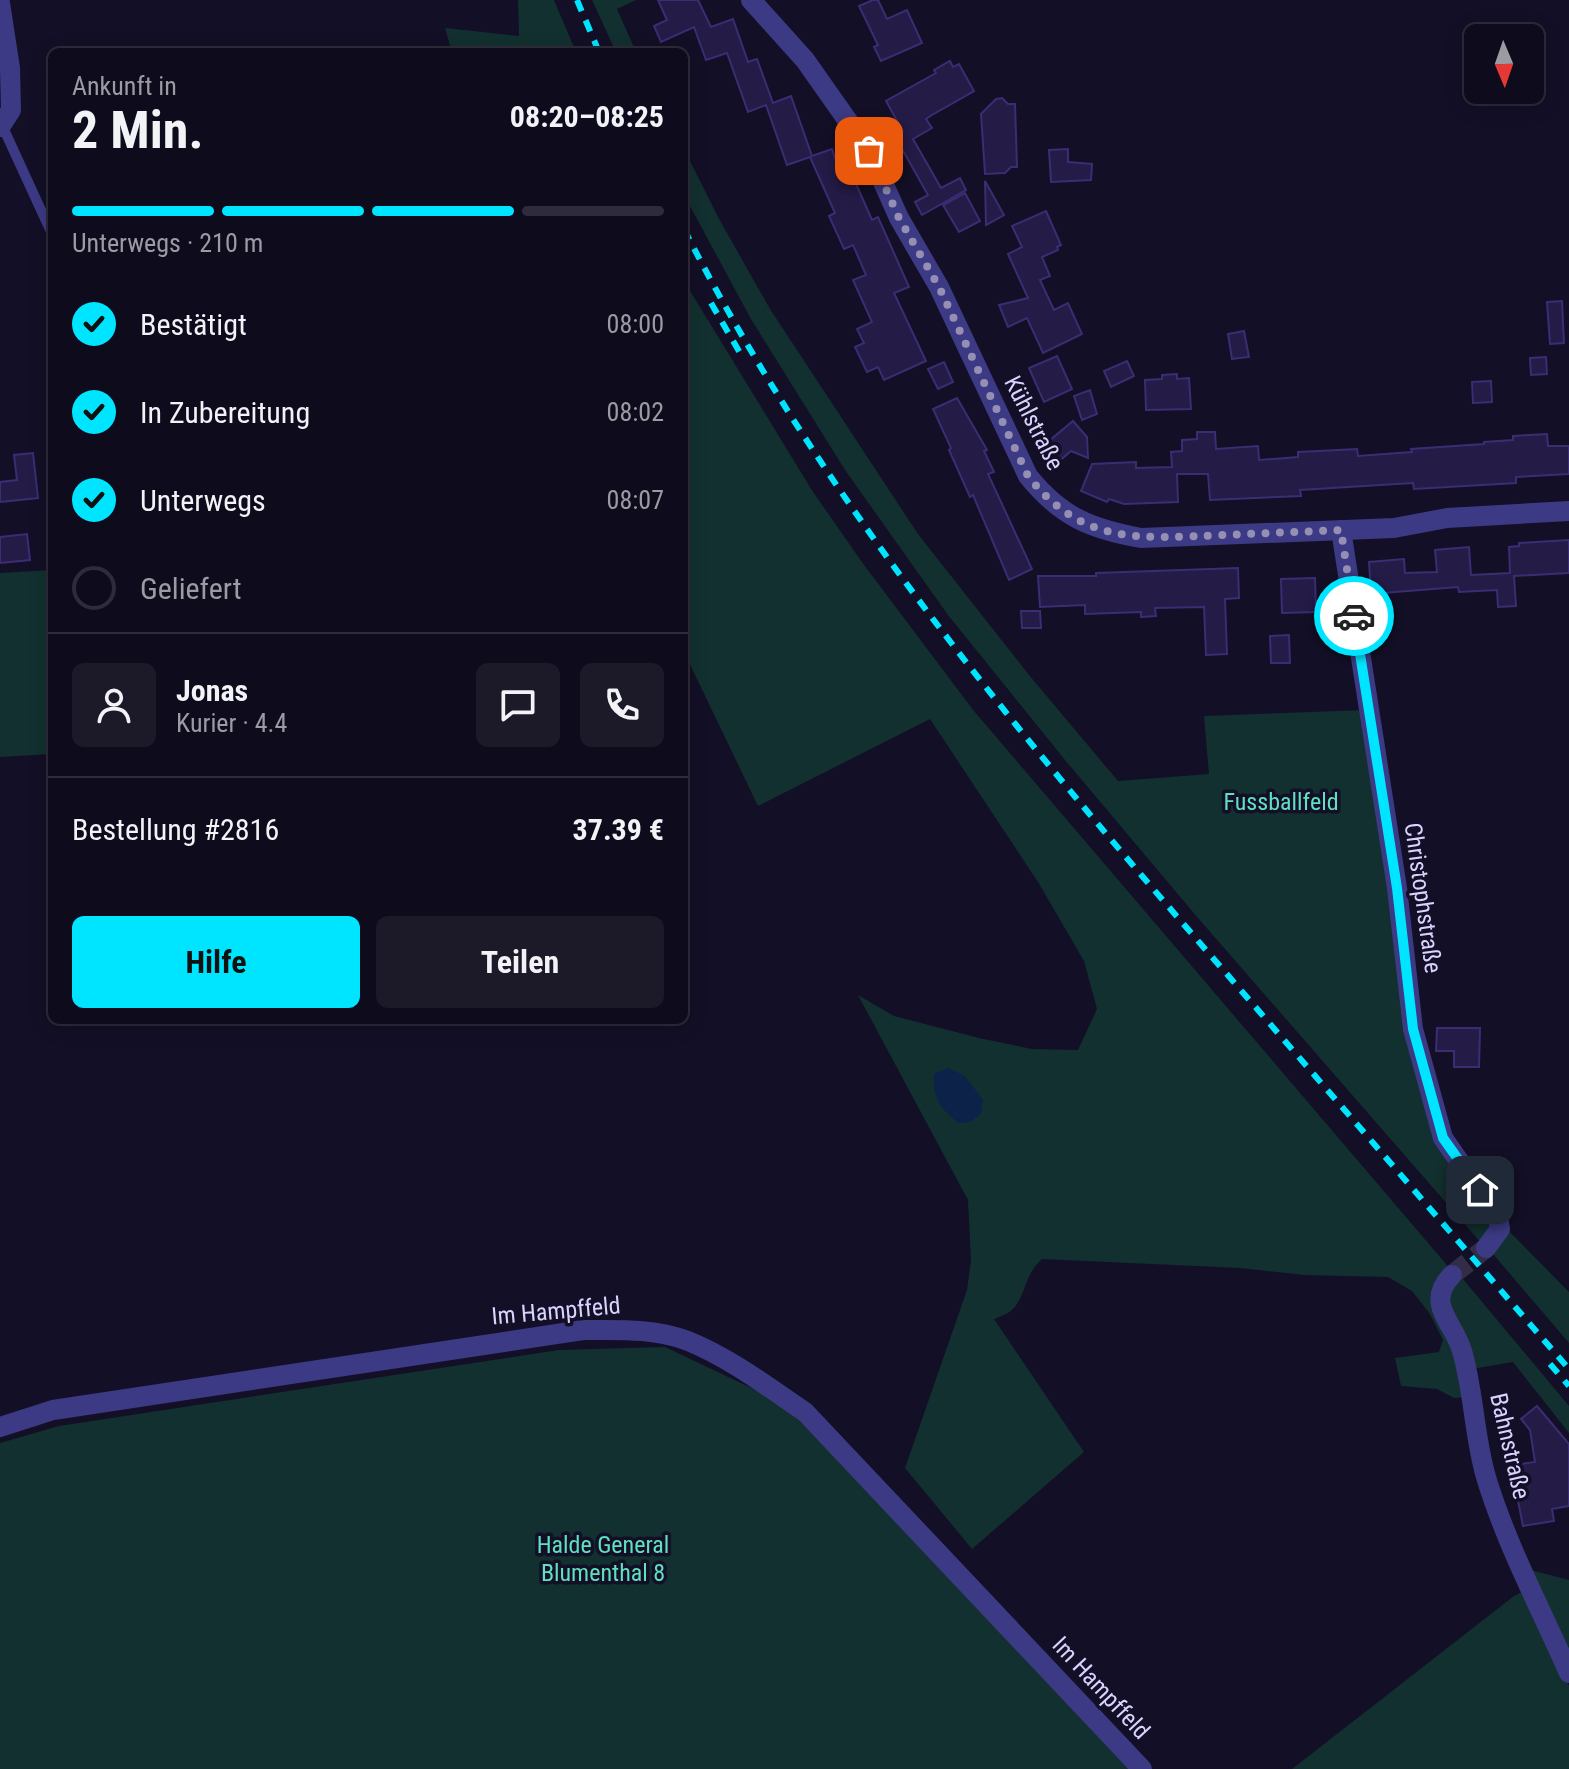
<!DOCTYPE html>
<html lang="de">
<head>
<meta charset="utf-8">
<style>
  body { margin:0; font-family:"Roboto Condensed",sans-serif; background:#1c1929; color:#f1f3f6; height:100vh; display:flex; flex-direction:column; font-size:30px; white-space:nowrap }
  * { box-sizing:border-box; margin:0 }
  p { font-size:26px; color:#9b9ba3 }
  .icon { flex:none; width:44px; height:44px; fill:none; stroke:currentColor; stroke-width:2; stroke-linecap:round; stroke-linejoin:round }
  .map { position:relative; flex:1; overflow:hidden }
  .drawer { position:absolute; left:48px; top:48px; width:640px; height:976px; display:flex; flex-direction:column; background:#0e0b1c; border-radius:12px; box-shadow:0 4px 20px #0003,0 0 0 2px #2e2b3b }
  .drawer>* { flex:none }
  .needle { width:52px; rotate:178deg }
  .buttons { position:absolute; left:1464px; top:24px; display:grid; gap:16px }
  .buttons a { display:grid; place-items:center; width:80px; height:80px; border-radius:12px; background:#0e0b1c; box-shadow:0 4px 20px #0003,0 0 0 2px #2e2b3b; font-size:40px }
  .pin { position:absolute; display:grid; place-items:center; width:68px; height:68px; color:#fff; margin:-34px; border-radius:16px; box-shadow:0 4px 12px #0006 }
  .courier { position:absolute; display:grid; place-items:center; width:80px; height:80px; margin:-40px; border:6px solid #00e5ff; border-radius:50%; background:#fff; color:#222; box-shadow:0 2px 10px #0007 }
  .summary em { font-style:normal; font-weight:700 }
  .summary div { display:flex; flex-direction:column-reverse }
  .summary { display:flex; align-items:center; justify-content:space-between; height:136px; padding:0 24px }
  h1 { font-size:52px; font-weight:700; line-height:60px }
  .bar { display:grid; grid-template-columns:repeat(4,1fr); gap:12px 8px; align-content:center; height:96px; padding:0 24px }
  .bar i { height:10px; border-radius:6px; background:#2e2b3b }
  .bar .active { background:#00e5ff }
  .bar p { grid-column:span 4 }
  .line { display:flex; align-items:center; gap:20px; padding:0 24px; border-top:2px solid #2e2b3b }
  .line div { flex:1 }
  .round { display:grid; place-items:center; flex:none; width:84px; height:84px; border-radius:12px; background:#1c1929 }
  ol { padding:0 24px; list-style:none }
  li { display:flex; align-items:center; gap:24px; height:88px }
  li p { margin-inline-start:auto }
  li .icon { padding:8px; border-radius:50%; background:#00e5ff; color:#111; stroke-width:4 }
  li:last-child { color:#9b9ba3 }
  li i { width:44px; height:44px; border:4px solid #2e2b3b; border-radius:50% }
  .action { display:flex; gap:16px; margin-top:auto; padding:16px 24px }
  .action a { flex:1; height:92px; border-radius:12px; background:#00e5ff; color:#111; font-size:32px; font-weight:700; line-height:92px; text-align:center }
  .action a+a { background:#1c1929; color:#f1f3f6 }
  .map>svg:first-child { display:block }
</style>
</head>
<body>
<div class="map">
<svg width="1569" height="1769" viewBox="0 0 1569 1769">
  <rect width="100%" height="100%" fill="#130f26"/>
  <g fill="#12302f">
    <path d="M518 0H554L576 52H452L445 28 519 36Z"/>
    <path d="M592 0H636L617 9 636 52H616Z"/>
    <path d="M684 149 718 217 770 309 918 534 1029 675 1118 781 1209 774 1204 716 1365 710 1442 1139 1494 1218 1482 1244 1198 918 1065 760 948 615 845 470 751 319 684 195Z"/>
    <path d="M684 281 813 492 864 565 974 711 1452 1271 1443 1279 1466 1397 1454 1398 1437 1389 1401 1386 1395 1358 1439 1352 1443 1340 1430 1314 1412 1291 1388 1277 1304 1275 1240 1268 1042 1259C1023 1276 1027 1295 1012 1310 1008 1314 999 1317 994 1319L1084 1452 972 1549 905 1468 967 1290 971 1260 968 1200 858 995 894 1016 979 1038 1032 1049 1078 1050 1097 1009 1084 961 1038 882 930 719 758 806 684 652Z"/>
    <path d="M52 570V754L0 757V573Z"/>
    <path d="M1505 1227 1569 1292V1343L1493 1254Z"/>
    <path d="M1463 1279 1569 1406V1433L1513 1362 1471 1369 1450 1317 1448 1292Z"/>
    <path d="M665 1347 802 1412 1145 1769H0V1443L59 1426 559 1350Z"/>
    <path d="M1527 1569 1569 1580V1657Z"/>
    <path d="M1526 1590 1569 1686V1769H1292L1514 1596Z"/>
  </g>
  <path fill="#0c2248" d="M948 1068 965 1076 983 1100 981 1114 970 1122 958 1123C941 1109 932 1098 934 1074Z"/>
  <g fill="#241b47" stroke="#3b2d73" stroke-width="2">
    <path d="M658 0H698L711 27 733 19 748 62 757 59 773 103 791 96 812 156 832 149 837 164 846 161 872 220 878 217 909 287 894 293 926 361 884 380 878 367 867 372 855 347 864 343 857 329 872 322 853 280 866 275 853 245 844 249 829 216 835 213 810 157 787 165 766 105 748 112 727 53 706 60 694 27 661 42 654 26 667 20Z"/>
    <path d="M873 0H878L887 19 907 10 922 43 881 61 874 47 878 45 859 6Z"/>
    <path d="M950 61 953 67 959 64 974 91 932 115 926 119 932 128 913 139 941 188 960 178 966 190 922 215 915 202 928 195 901 147 888 154 881 141 902 130 886 101 936 73 934 70Z"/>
    <path d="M1002 98 1008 104H1015L1017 167H1011L1005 173 985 174 981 114 996 99Z"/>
    <path d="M1068 149V162L1092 164 1091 180 1051 182 1049 150Z"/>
    <path d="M985 181 1004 215 986 225Z"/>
    <path d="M965 193 980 221 959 232 943 205Z"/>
    <path d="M1046 211 1061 245 1057 247 1058 250 1042 257 1050 276 1040 280 1054 310 1068 303 1082 334 1043 353 1027 318 1008 327 999 305 1028 298 1008 254 1022 247 1012 226Z"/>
    <path d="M1562 301 1564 343 1550 344 1547 302Z"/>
    <path d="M1244 331 1249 357 1232 359 1228 334Z"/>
    <path d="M1057 356 1072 389 1044 402 1029 368Z"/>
    <path d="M1546 357 1547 374 1531 375 1530 358Z"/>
    <path d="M1127 361 1134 376 1111 387 1104 371Z"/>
    <path d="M944 362 953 382 938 389 928 369Z"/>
    <path d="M1177 374V379L1189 378 1191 409 1146 410 1145 380 1162 379V375Z"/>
    <path d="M1491 381 1492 402 1473 403 1472 382Z"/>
    <path d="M1090 390 1097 414 1082 420 1074 396Z"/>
    <path d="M957 398 987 450 984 451 994 472 988 474 1032 569 1009 580 973 495 970 497 949 450 951 448 933 409Z"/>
    <path d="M1073 421 1087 437 1088 458 1071 451 1057 463 1043 446Z"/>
    <path d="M1197 432H1215L1216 449 1258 446 1259 460 1298 457V452L1318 451 1357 449 1358 456 1412 452 1411 449 1484 444V442L1513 440V436L1547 434 1548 446H1569V474L1516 477V483L1414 489 1413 483 1300 490 1301 496 1210 500 1208 474H1177L1178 502 1124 504 1109 499 1107 502 1081 491 1092 464 1136 462V468L1172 467 1171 452 1182 451V440L1197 439Z"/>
    <path d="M33 453 38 498 0 502V482L17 480 14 455Z"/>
    <path d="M27 534 30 560 0 563V537Z"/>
    <path d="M1569 540V573L1514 576 1516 606 1498 607 1497 590 1459 592 1458 587 1371 594 1369 562 1404 559 1405 573 1437 572 1435 550 1469 547 1471 575 1510 573 1509 547 1519 546V543Z"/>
    <path d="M1238 568 1239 598 1225 599 1227 654 1206 655 1204 607 1155 608 1156 616 1141 617V612L1085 614V605L1040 607 1038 576H1096V573Z"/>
    <path d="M1315 578 1316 612 1282 613 1281 579Z"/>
    <path d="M1021 611H1040L1041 628H1022Z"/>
    <path d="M1289 635 1290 663H1271L1270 636Z"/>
    <path d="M1437 1028H1480L1479 1067H1454V1051H1436Z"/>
    <path d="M1537 1406 1569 1444V1506L1552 1509 1554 1521 1523 1526 1514 1481 1524 1479 1521 1464 1535 1462 1530 1430 1521 1419Z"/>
  </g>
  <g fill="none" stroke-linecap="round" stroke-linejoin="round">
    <path stroke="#312d47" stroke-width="20" stroke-dasharray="20 10" stroke-linecap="butt" d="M1452 1275 1486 1248"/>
    <path stroke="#3d3a85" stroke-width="10" d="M2 125 52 234"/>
    <g stroke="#3d3a85" stroke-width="20">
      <path d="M751 0 805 60 869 151 899 218 939 287 1028 476C1061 517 1091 529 1141 538L1394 528 1447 518 1569 511"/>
      <path d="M0 3 10 68 11 110 0 127"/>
      <path d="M1341 530 1397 888 1413 1029 1443 1138 1498 1217 1500 1229 1486 1248"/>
      <path d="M1452 1275C1424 1304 1454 1322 1462 1351 1474 1392 1474 1436 1486 1477 1506 1544 1541 1609 1569 1673"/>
      <path d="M0 1427 53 1410 583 1330C618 1330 655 1328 688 1341 730 1358 768 1387 805 1412L1142 1769"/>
    </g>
    <g stroke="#00e5ff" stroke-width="6" stroke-dasharray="12 10" stroke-linecap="butt">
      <path d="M577 0 599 52"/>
      <path d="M684 229C821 499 1015 730 1212 957 1331 1094 1450 1232 1569 1369"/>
      <path d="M711 303 743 358"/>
      <path d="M1550 1364 1569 1386"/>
    </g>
  </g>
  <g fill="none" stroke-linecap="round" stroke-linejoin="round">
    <path stroke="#948fb3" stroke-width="8" stroke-dasharray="0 14.4" d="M869 151 899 218 939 287 1028 476C1084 547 1143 538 1224 535 1263 533 1302 532 1341 530L1354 616"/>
    <path stroke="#00e5ff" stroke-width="10" d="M1354 616 1397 888 1413 1029 1443 1138 1480 1190"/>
  </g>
  <g text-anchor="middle" stroke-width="7" stroke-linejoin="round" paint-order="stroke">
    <g font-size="24" fill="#d9d4ff" stroke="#130f26">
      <text transform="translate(1034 423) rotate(63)" y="8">Kühlstraße</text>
      <text transform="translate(1423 898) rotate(82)" y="8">Christophstraße</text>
      <text transform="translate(556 1311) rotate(-5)" y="8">Im Hampffeld</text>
      <text transform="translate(1510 1446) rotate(77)" y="8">Bahnstraße</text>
      <text transform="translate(1101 1688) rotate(47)" y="8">Im Hampffeld</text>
    </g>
    <g font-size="24" fill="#5fe0c0" stroke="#130f26">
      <text x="1281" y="810">Fussballfeld</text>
      <text x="603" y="1553">Halde General<tspan x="603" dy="28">Blumenthal 8</tspan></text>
    </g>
  </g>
</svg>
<div class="buttons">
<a><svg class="needle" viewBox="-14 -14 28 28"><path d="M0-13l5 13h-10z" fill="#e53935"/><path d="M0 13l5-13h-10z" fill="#9b9ba3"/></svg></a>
</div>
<div class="pin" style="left:869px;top:151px;background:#ea580c"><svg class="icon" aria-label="bag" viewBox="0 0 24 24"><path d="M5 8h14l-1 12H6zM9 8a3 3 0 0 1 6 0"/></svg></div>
<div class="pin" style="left:1480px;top:1190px;background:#1f2937"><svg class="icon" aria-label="home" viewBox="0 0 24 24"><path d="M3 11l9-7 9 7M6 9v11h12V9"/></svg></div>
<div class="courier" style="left:1354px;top:616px"><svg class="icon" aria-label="car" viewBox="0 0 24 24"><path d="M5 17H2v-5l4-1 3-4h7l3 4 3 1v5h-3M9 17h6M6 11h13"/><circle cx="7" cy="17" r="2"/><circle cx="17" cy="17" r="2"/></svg></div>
<section class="drawer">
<div class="summary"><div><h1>2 Min.</h1><p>Ankunft in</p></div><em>08:20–08:25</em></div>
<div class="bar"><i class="active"></i><i class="active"></i><i class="active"></i><i></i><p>Unterwegs · 210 m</p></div>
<ol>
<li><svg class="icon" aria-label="check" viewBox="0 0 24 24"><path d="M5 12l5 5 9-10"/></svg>Bestätigt<p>08:00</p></li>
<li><svg class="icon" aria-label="check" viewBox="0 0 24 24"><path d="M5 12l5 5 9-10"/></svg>In Zubereitung<p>08:02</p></li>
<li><svg class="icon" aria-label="check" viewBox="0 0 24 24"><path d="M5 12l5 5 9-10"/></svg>Unterwegs<p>08:07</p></li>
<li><i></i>Geliefert</li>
</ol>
<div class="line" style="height:144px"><a class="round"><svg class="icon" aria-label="person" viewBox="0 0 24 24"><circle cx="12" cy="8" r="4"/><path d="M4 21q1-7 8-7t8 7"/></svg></a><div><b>Jonas</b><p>Kurier · 4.4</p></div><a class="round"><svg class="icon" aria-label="chat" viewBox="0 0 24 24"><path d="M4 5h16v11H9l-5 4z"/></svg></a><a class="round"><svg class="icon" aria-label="phone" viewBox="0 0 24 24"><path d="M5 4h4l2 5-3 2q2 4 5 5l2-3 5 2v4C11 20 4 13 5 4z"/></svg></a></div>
<div class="line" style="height:104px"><div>Bestellung #2816</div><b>37.39 €</b></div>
<div class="action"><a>Hilfe</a><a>Teilen</a></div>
</section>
</div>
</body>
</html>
